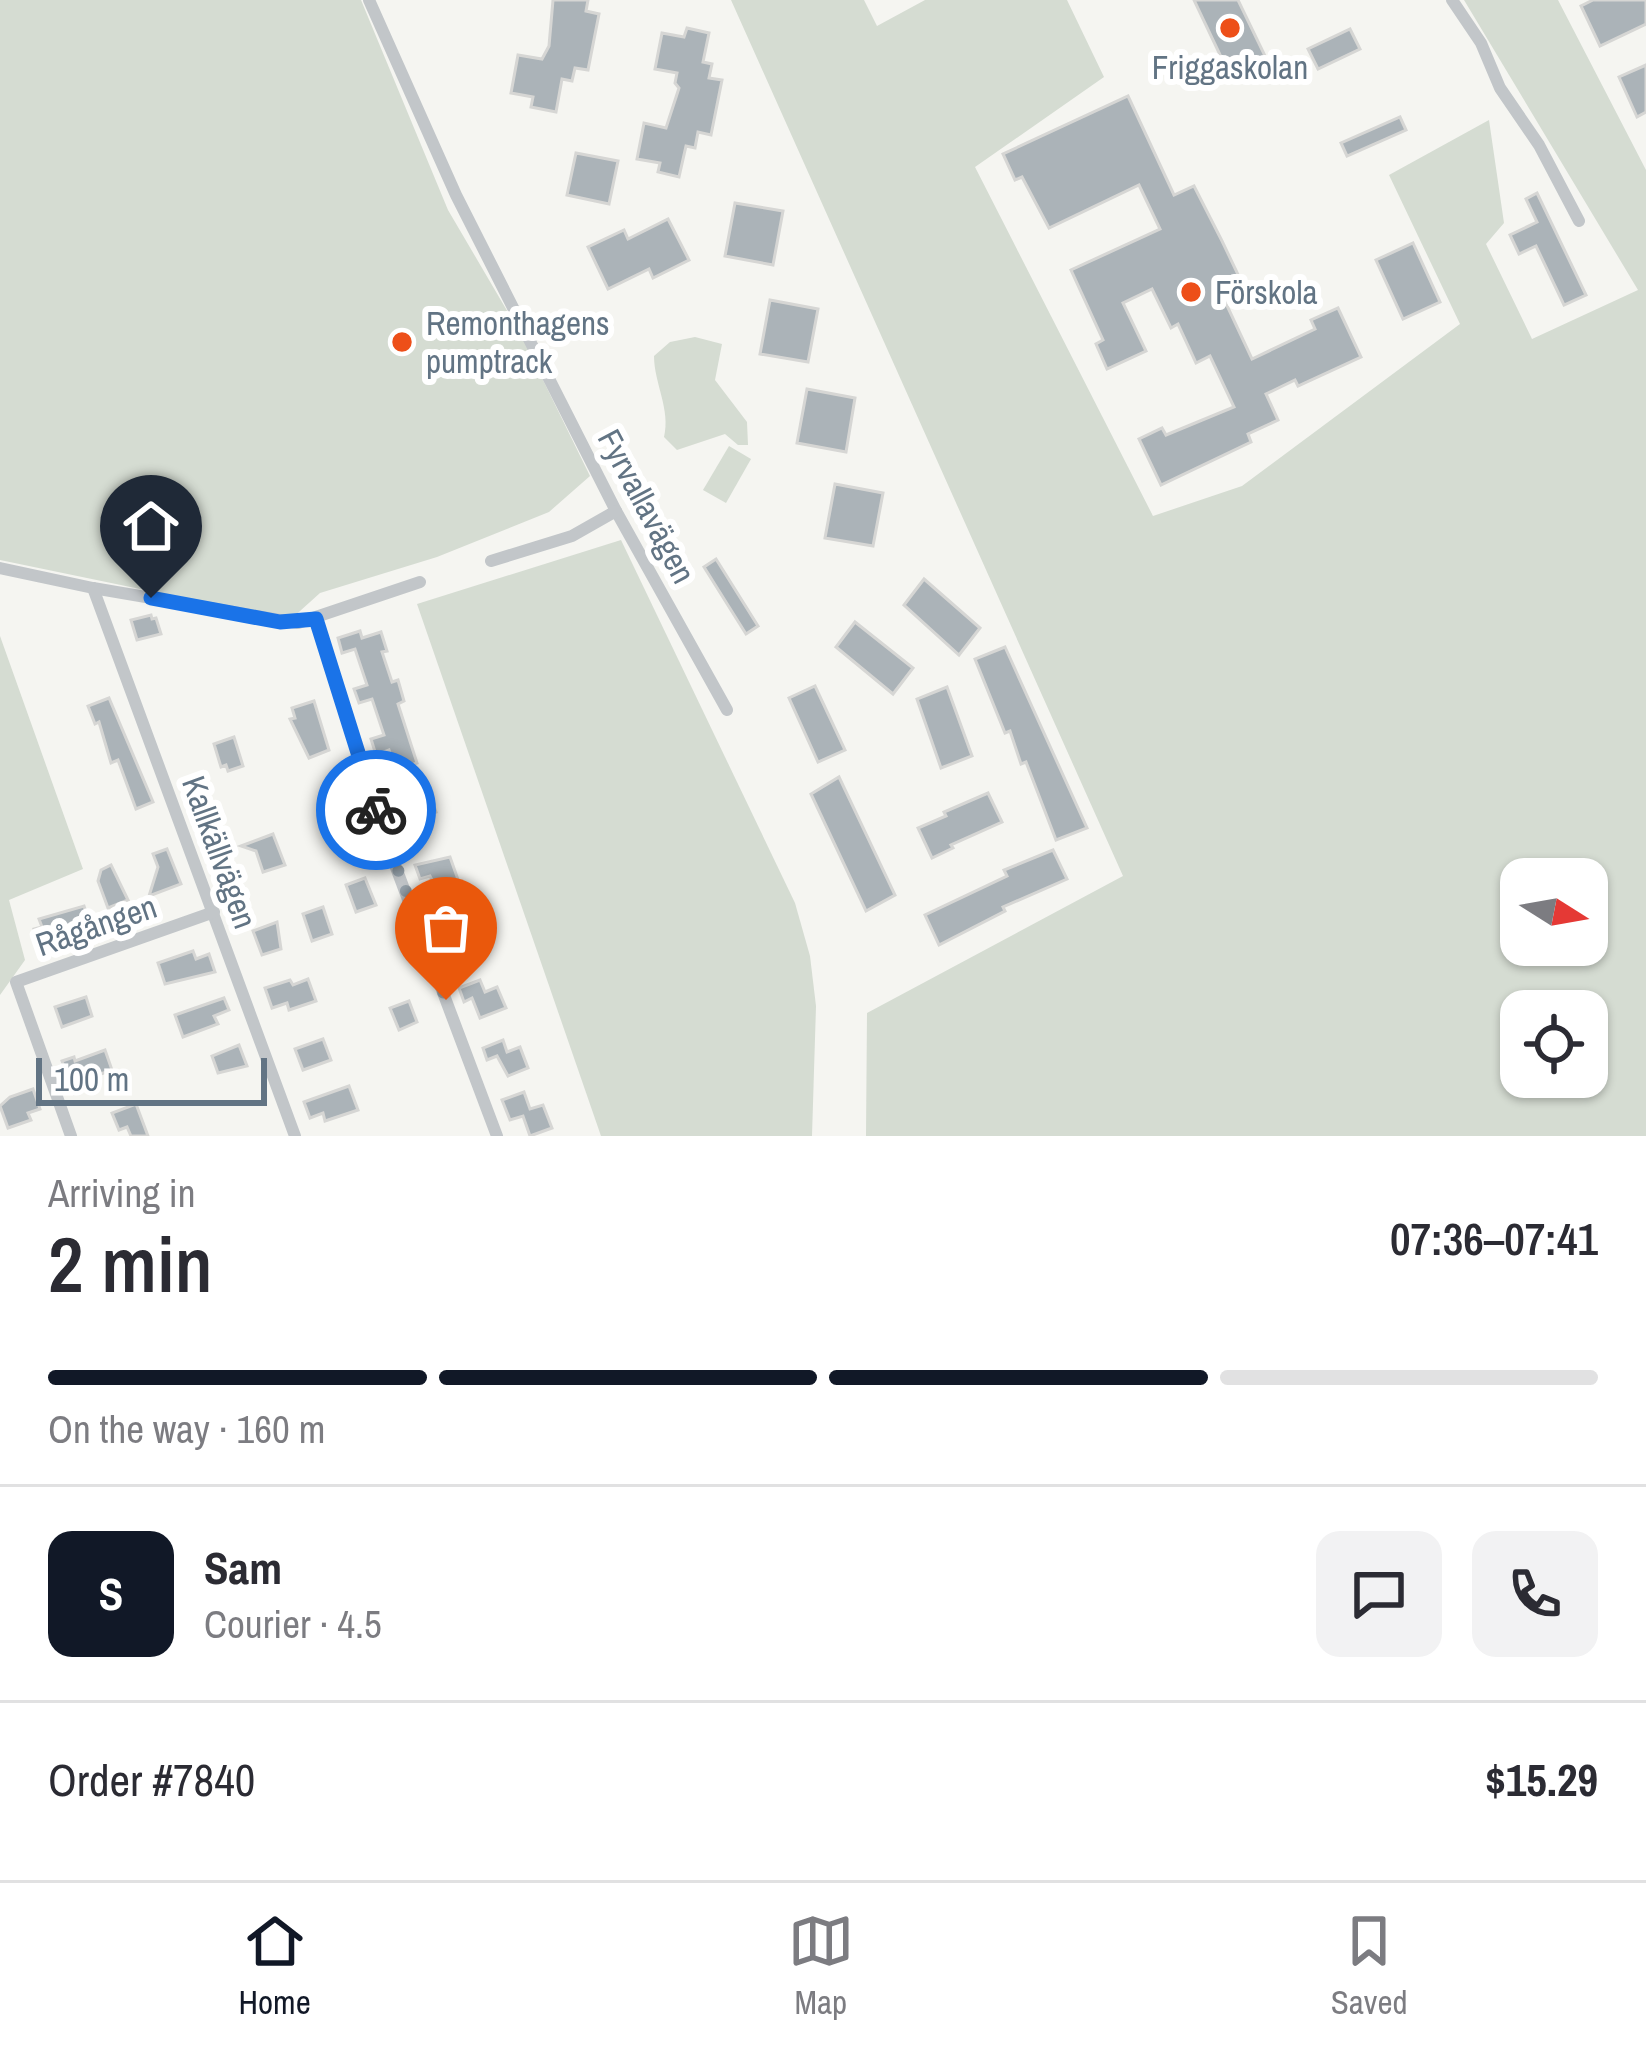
<!DOCTYPE html>
<html lang="en">
<head>
<meta charset="utf-8">
<style>
  body { margin:0; font-family:"Archivo Narrow",sans-serif; background:#f2f2f3; color:#2b2b33; height:100vh; display:flex; flex-direction:column; font-size:45px; white-space:nowrap }
  * { box-sizing:border-box; margin:0 }
  p { font-size:39px; color:#7c7c81 }
  .icon { flex:none; width:66px; height:66px; fill:none; stroke:currentColor; stroke-width:2; stroke-linecap:round; stroke-linejoin:round }
  .map { position:relative; height:1136px; overflow:hidden }
  .panel { display:flex; flex-direction:column; background:#fff; flex:1 }
  .panel>* { flex:none }
  .needle { width:78px; rotate:101deg }
  .tools { position:absolute; left:1500px; top:858px; display:grid; gap:24px }
  .tools a { display:grid; place-items:center; width:108px; height:108px; border-radius:24px; background:#fff; box-shadow:0 3px 9px #0004; font-size:60px }
  .scale { position:absolute; left:36px; bottom:30px; width:231px; box-sizing:border-box; padding-left:12px; border:6px solid #627484; border-top:0; font-size:33px; line-height:42px; white-space:nowrap; color:#627484; -webkit-text-stroke:9px #fff; paint-order:stroke }
  .pin { position:absolute; display:grid; place-items:center; width:102px; height:102px; color:#fff; margin:-123px -51px; border-radius:50% 50% 50% 0; rotate:-45deg; box-shadow:0 0 12px #0007 }
  .pin .icon { rotate:45deg }
  .courier { position:absolute; display:grid; place-items:center; width:120px; height:120px; margin:-60px; border:9px solid #1a73e8; border-radius:50%; background:#fff; color:#222; box-shadow:0 3px 15px #0007 }
  .summary em { font-style:normal; font-weight:600 }
  .summary div { display:flex; flex-direction:column-reverse }
  .summary { display:flex; align-items:center; justify-content:space-between; height:204px; padding:0 48px }
  h1 { font-size:78px; font-weight:600; line-height:90px }
  .bar { display:grid; grid-template-columns:repeat(4,1fr); gap:18px 12px; align-content:center; height:144px; padding:0 48px }
  .bar i { height:15px; border-radius:9px; background:#e1e1e2 }
  .bar .active { background:#111827 }
  .bar p { grid-column:span 4 }
  .line { display:flex; align-items:center; gap:30px; padding:0 48px; border-top:3px solid #e1e1e2 }
  .line div { flex:1 }
  .round { display:grid; place-items:center; flex:none; width:126px; height:126px; border-radius:24px; background:#f2f2f3 }
  .dock { display:flex; justify-content:space-around; align-items:center; height:168px; border-top:3px solid #e1e1e2; background:#fff; font-size:33px; color:#7c7c81 }
  .dock a { display:grid; justify-items:center; gap:6px }
  .dock .active { color:#111827 }
  .map>svg:first-child { display:block }
</style>
</head>
<body>
<div class="map">
<svg width="1646" height="1136" viewBox="0 0 1646 1136">
  <rect width="100%" height="100%" fill="#f5f5f1"/>
  <g fill="#d5dcd2" fill-rule="evenodd">
    <path d="M0 0H361L448 210 519 331 590 476 549 512 437 557 320 593 290 620 0 560Z"/>
    <path d="M731 0H864L877 26 925 0H1067L1104 77 975 167 1153 516 1242 486 1460 324 1389 175 1489 120 1504 223 1486 244 1532 339 1638 290 1464 0H1558L1646 170V1136H866L867 1013 1123 876ZM1521 879H1587V945H1521ZM1521 1011H1587V1077H1521Z"/>
    <path d="M695 337 722 344 715 380 747 422 748 445H738L725 434 677 450 664 437C671 410 654 383 654 356L670 342Z"/>
    <path d="M729 446 751 459 726 503 703 490Z"/>
    <path d="M621 540 795 903 810 956 816 1006 812 1136H601L417 604Z"/>
    <path d="M0 636 83 869 9 900 25 960 0 995Z"/>
  </g>
  <g fill="#abb3b8" stroke="#d6d6d4" stroke-width="3">
    <path d="M553 0H588L586 11 599 14 588 70 575 68 572 81 562 79 556 112 531 107 533 97 511 93 518 55 542 59 549 46Z"/>
    <path d="M1194 0H1238L1267 60 1235 76 1225 57 1222 59Z"/>
    <path d="M1593 0H1646V24L1600 46 1581 6Z"/>
    <path d="M687 28 709 33 703 62 712 64 709 78 722 80 711 135 698 132 695 148 686 146 679 177 658 172 660 163 637 159 644 123 666 128 679 88 675 83 677 73 655 69 662 33 684 37Z"/>
    <path d="M1350 29 1360 49 1318 69 1308 49Z"/>
    <path d="M1646 65V112L1637 117 1619 77Z"/>
    <path d="M1128 96 1174 195 1194 186 1222 241 1243 285 1222 295 1252 359 1315 329 1311 320 1338 308 1361 357 1298 386 1295 380 1266 394 1278 420 1248 434 1251 442 1161 485 1139 439 1162 428 1166 435 1234 407 1210 356 1196 363 1178 324 1171 328 1152 289 1123 303 1146 351 1107 369 1096 344 1103 340 1071 270 1160 229 1139 185 1049 228 1022 177 1015 180 1003 154Z"/>
    <path d="M1400 117 1406 130 1347 156 1341 143Z"/>
    <path d="M576 153 618 161 609 204 567 195Z"/>
    <path d="M1537 193 1586 295 1564 305 1536 246 1519 254 1510 235 1537 222 1526 199Z"/>
    <path d="M735 203 783 211 773 265 725 256Z"/>
    <path d="M668 219 689 260 653 278 649 269 608 289 588 247 624 230 628 239Z"/>
    <path d="M1413 243 1440 302 1403 319 1376 260Z"/>
    <path d="M770 300 818 309 808 362 760 354Z"/>
    <path d="M807 389 855 398 846 452 797 443Z"/>
    <path d="M835 484 883 493 873 546 825 538Z"/>
    <path d="M716 559 758 626 746 634 704 567Z"/>
    <path d="M924 579 980 628 959 655 904 605Z"/>
    <path d="M151 615 152 619 156 618 161 634 137 640 131 620Z"/>
    <path d="M855 622 913 668 893 694 836 647Z"/>
    <path d="M360 631 362 638 381 632 387 651 382 652 392 682 398 680 404 701 398 704 417 763 396 770 389 750 376 755 371 739 384 735 372 699 359 703 354 689 367 685 355 649 342 653 338 638Z"/>
    <path d="M1005 647 1087 828 1056 840 1026 762 1021 764 1010 731 1005 733 975 659Z"/>
    <path d="M815 686 845 750 818 762 789 698Z"/>
    <path d="M947 687 972 756 941 768 917 699Z"/>
    <path d="M109 698 153 802 136 809 118 760 111 763 99 722 95 724 88 706Z"/>
    <path d="M314 701 329 750 309 758 290 719 295 718 292 708Z"/>
    <path d="M234 737 243 766 228 771 226 765 221 767 214 744Z"/>
    <path d="M839 777 895 895 866 911 811 794Z"/>
    <path d="M410 784 414 796 428 791 436 812 414 820 404 800 393 804 389 791Z"/>
    <path d="M988 793 1002 822 951 845 953 848 932 858 918 828 946 816 944 812Z"/>
    <path d="M346 795 355 818 334 826 326 803Z"/>
    <path d="M273 834 285 865 263 872 256 851 241 846Z"/>
    <path d="M167 849 181 884 149 896 158 867 153 854Z"/>
    <path d="M1053 850 1067 879 1003 907 1005 911 939 945 925 915 1007 876 1004 870Z"/>
    <path d="M450 857 461 888 440 895 430 876 420 879 415 865Z"/>
    <path d="M111 865 128 900 108 908 98 881 101 870Z"/>
    <path d="M365 878 376 905 356 912 346 885Z"/>
    <path d="M84 906 90 924 74 930 76 936 41 948 34 929 42 927 39 919Z"/>
    <path d="M323 907 332 934 312 941 303 914Z"/>
    <path d="M454 911 459 924 472 919 482 948 461 955 450 937 441 940 433 919Z"/>
    <path d="M277 922 281 949 262 955 253 931Z"/>
    <path d="M193 951 196 959 209 954 215 972 165 984 158 963Z"/>
    <path d="M308 979 316 1001 289 1010 287 1003 272 1008 265 988 290 980 293 985Z"/>
    <path d="M480 980 485 992 497 987 506 1008 480 1018 472 998 464 1002 459 988Z"/>
    <path d="M86 997 92 1016 62 1027 55 1007Z"/>
    <path d="M224 998 229 1010 214 1016 218 1024 183 1037 175 1015Z"/>
    <path d="M409 1001 417 1022 399 1030 390 1008Z"/>
    <path d="M323 1039 331 1060 303 1070 295 1049Z"/>
    <path d="M503 1040 507 1052 520 1047 528 1068 508 1076 497 1056 487 1060 483 1048Z"/>
    <path d="M239 1045 247 1066 218 1073 212 1056Z"/>
    <path d="M105 1050 112 1070 81 1081 78 1072 67 1076 62 1061 74 1057 75 1061Z"/>
    <path d="M349 1086 358 1110 325 1121 323 1113 310 1118 304 1102Z"/>
    <path d="M33 1089 40 1109 28 1113 31 1120 8 1128 0 1106 10 1097Z"/>
    <path d="M524 1092 530 1109 543 1105 552 1128 530 1136 523 1116 510 1120 502 1100Z"/>
    <path d="M136 1104 148 1136H131L127 1127 119 1130 112 1113Z"/>
  </g>
  <g fill="none" stroke-linecap="round" stroke-linejoin="round">
    <g stroke="#c2c6c9" stroke-width="12">
      <path d="M369 0 456 195 616 511 727 710"/>
      <path d="M1452 0 1481 43 1500 88 1539 145 1579 221"/>
      <path d="M491 561 572 536 616 511"/>
      <path d="M0 568 93 588 298 623 420 582"/>
      <path d="M93 588 295 1136"/>
      <path d="M316 619 389 849 497 1136"/>
      <path d="M71 1136 16 982 214 912"/>
    </g>
  </g>
  <g fill="none" stroke-linecap="round" stroke-linejoin="round">
    <path stroke="#95a1aa" stroke-width="12" stroke-dasharray="0 21.6" d="M376 810 446 1000"/>
    <path stroke="#1a73e8" stroke-width="15" d="M151 598 280 622 316 619 376 810"/>
  </g>
  <g fill="#ed4f19" stroke="#fff" stroke-width="4.5">
    <circle cx="1230" cy="28" r="12"/>
    <circle cx="1191" cy="292" r="12"/>
    <circle cx="402" cy="342" r="12"/>
  </g>
  <g text-anchor="middle" stroke-width="12" stroke-linejoin="round" paint-order="stroke">
    <g font-size="33" fill="#627484" stroke="#fff" text-anchor="start">
      <text x="1230" y="79" text-anchor="middle">Friggaskolan</text>
      <text x="1215" y="304">Förskola</text>
      <text x="426" y="335">Remonthagens<tspan x="426" dy="38">pumptrack</tspan></text>
    </g>
    <g font-size="33" fill="#627484" stroke="#fff">
      <text transform="translate(647 506) rotate(62)" y="12">Fyrvallavägen</text>
      <text transform="translate(220 852) rotate(70)" y="12">Kallkällvägen</text>
      <text transform="translate(96 925) rotate(-19)" y="12">Rågången</text>
    </g>
  </g>
</svg>
<div class="tools">
<a><svg class="needle" viewBox="-14 -14 28 28"><path d="M0-13l5 13h-10z" fill="#e53935"/><path d="M0 13l5-13h-10z" fill="#7c7c81"/></svg></a>
<a><svg class="icon" aria-label="locate" viewBox="0 0 24 24"><circle cx="12" cy="12" r="6"/><path d="M12 2v4M12 18v4M2 12h4M18 12h4"/></svg></a>
</div>
<div class="scale">100 m</div>
<div class="pin" style="left:446px;top:1000px;background:#ea580c"><svg class="icon" aria-label="bag" viewBox="0 0 24 24"><path d="M5 8h14l-1 12H6zM9 8a3 3 0 0 1 6 0"/></svg></div>
<div class="pin" style="left:151px;top:598px;background:#1f2937"><svg class="icon" aria-label="home" viewBox="0 0 24 24"><path d="M3 11l9-7 9 7M6 9v11h12V9"/></svg></div>
<div class="courier" style="left:376px;top:810px"><svg class="icon" aria-label="bike" viewBox="0 0 24 24"><circle cx="6" cy="16" r="4"/><circle cx="18" cy="16" r="4"/><path d="M6 16l4-8h5l3 8M10 8l3 8H6M13 5h3"/></svg></div>
</div>
<section class="panel">
<div class="summary"><div><h1>2 min</h1><p>Arriving in</p></div><em>07:36–07:41</em></div>
<div class="bar"><i class="active"></i><i class="active"></i><i class="active"></i><i></i><p>On the way · 160 m</p></div>
<div class="line" style="height:216px"><b class="round" style="background:#111827;color:#fff">S</b><div><b>Sam</b><p>Courier · 4.5</p></div><a class="round"><svg class="icon" aria-label="chat" viewBox="0 0 24 24"><path d="M4 5h16v11H9l-5 4z"/></svg></a><a class="round"><svg class="icon" aria-label="phone" viewBox="0 0 24 24"><path d="M5 4h4l2 5-3 2q2 4 5 5l2-3 5 2v4C11 20 4 13 5 4z"/></svg></a></div>
<div class="line" style="height:156px"><div>Order #7840</div><b>$15.29</b></div>
</section>
<nav class="dock">
<a class="active"><svg class="icon" aria-label="home" viewBox="0 0 24 24"><path d="M3 11l9-7 9 7M6 9v11h12V9"/></svg>Home</a>
<a><svg class="icon" aria-label="map" viewBox="0 0 24 24"><path d="M3 6l6-2 6 2 6-2v14l-6 2-6-2-6 2zM9 4v14M15 6v14"/></svg>Map</a>
<a><svg class="icon" aria-label="saved" viewBox="0 0 24 24"><path d="M7 4h10v16l-5-4-5 4z"/></svg>Saved</a>
</nav>
</body>
</html>
